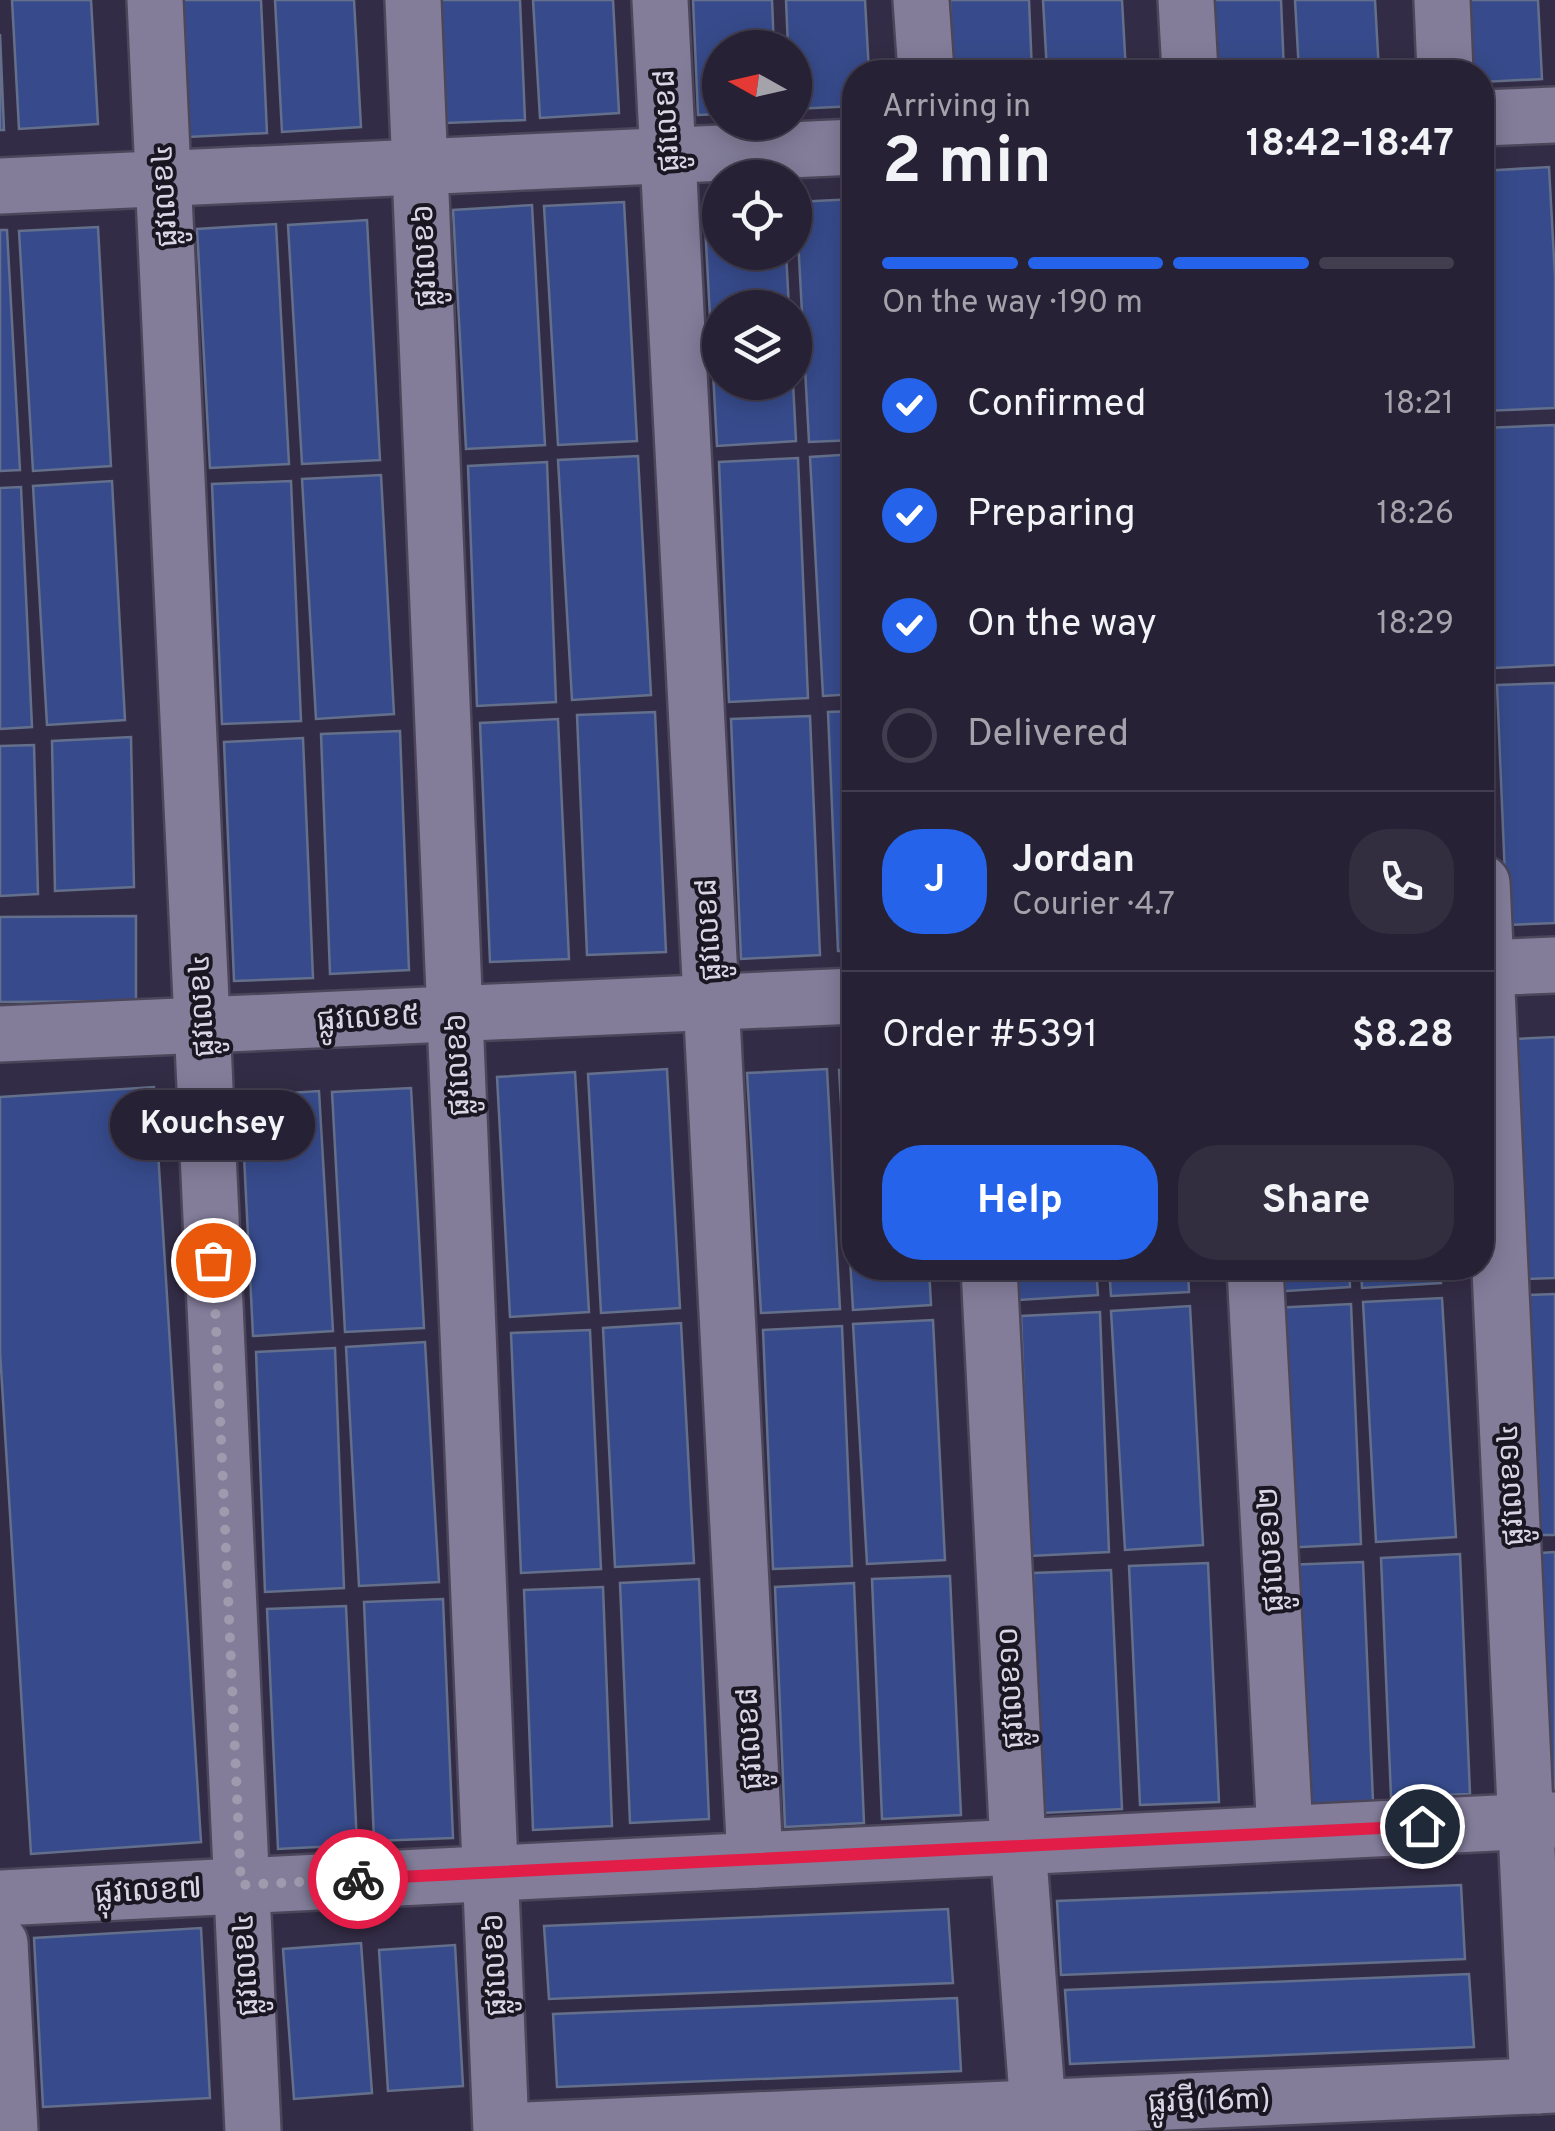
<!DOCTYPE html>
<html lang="en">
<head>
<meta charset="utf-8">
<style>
  body { margin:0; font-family:Overpass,"Noto Sans Khmer",sans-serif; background:#322e40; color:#f1f3f6; height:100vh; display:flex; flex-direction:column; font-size:38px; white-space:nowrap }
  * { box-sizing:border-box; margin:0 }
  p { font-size:32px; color:#a4a3ac }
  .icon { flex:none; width:55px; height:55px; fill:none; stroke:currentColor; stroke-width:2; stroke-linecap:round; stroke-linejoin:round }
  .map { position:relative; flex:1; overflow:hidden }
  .sheet { position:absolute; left:842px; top:60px; width:652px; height:1220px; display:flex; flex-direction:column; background:#262134; border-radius:40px; box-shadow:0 5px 25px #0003,0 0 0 2px #423e4f }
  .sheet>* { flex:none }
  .needle { width:65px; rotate:278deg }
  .tools { position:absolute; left:702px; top:30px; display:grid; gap:20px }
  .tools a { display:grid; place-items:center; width:110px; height:110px; border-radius:50%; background:#262134; box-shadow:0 5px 25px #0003,0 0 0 2px #423e4f; font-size:50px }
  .pin { position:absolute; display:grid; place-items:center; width:85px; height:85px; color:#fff; margin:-42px; border:5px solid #fff; border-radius:50%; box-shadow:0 2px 10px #0007 }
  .courier { position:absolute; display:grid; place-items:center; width:100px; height:100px; margin:-50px; border:8px solid #e11d48; border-radius:50%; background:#fff; color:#222; box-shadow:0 2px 12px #0007 }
  .bubble { position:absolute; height:70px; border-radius:35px; background:#262134; box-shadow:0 5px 25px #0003,0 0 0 2px #423e4f; font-size:32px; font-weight:700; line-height:70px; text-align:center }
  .headline em { font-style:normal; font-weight:700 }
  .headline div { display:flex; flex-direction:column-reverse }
  .headline { display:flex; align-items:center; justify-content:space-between; height:170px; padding:0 40px }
  h1 { font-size:65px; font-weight:700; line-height:75px }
  .bar { display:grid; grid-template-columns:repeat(4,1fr); gap:15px 10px; align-content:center; height:120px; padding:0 40px }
  .bar i { height:12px; border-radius:8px; background:#423e4f }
  .bar .current { background:#2563eb }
  .bar p { grid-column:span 4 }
  .line { display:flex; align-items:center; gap:25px; padding:0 40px; border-top:2px solid #423e4f }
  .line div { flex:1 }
  .round { display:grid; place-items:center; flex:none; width:105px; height:105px; border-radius:40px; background:#322e40 }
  ol { padding:0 40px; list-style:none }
  li { display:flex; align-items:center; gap:30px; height:110px }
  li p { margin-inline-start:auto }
  li .icon { padding:10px; border-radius:50%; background:#2563eb; color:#fff; stroke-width:4 }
  li:last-child { color:#a4a3ac }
  li i { width:55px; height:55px; border:5px solid #423e4f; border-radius:50% }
  .button { display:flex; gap:20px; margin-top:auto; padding:20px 40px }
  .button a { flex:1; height:115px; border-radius:40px; background:#2563eb; color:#fff; font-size:40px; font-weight:700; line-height:115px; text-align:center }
  .button a+a { background:#322e40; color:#f1f3f6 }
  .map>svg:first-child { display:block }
</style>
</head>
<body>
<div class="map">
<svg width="1555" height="2131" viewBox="0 0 1555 2131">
  <rect width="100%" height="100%" fill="#332c46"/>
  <g fill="#374b8c" stroke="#646f8b" stroke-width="2.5">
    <path d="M12 0H91L98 124 19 129Z"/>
    <path d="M183 0H261L267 133 188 137Z"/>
    <path d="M275 0H354L361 127 282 132Z"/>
    <path d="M441 0H520L525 120 446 123Z"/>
    <path d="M533 0H613L619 113 540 118Z"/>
    <path d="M693 0H772L774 48H720V114L698 115Z"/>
    <path d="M786 0H865L869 72H855V106L795 109V48H788Z"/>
    <path d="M950 0H1029L1032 72H953Z"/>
    <path d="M1043 0H1122L1126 72H1047Z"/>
    <path d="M1202 0H1281L1284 72H1205Z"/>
    <path d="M1295 0H1375L1379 72H1299Z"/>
    <path d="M1459 0H1538L1542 79 1482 82V72H1462Z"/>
    <path d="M0 34 4 130H0Z"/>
    <path d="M1549 167 1555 276V408L1483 411 1482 171Z"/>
    <path d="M855 199V440L809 442 796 202Z"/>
    <path d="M624 202 637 441 558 445 544 206Z"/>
    <path d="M532 205 545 445 466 449 453 210Z"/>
    <path d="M720 205V252H786L789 308H720V382H793L796 441 717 446 704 206Z"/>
    <path d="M367 220 380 460 302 464 288 225Z"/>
    <path d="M276 224 289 464 210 468 197 229Z"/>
    <path d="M98 227 111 466 33 471 19 231Z"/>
    <path d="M0 230H7L20 470 0 471Z"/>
    <path d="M1555 425V665L1495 668 1485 428Z"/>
    <path d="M855 454V694L823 696 810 457Z"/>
    <path d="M638 456 651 695 572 700 558 460Z"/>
    <path d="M798 458 808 698 729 702 719 462Z"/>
    <path d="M547 462 556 702 477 706 468 466Z"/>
    <path d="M381 475 394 714 316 719 302 479Z"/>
    <path d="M112 481 125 720 47 725 33 486Z"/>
    <path d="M291 481 301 721 222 724 212 484Z"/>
    <path d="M21 487 32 727 0 729V488Z"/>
    <path d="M1555 683V923L1507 925 1497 685Z"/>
    <path d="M855 711V951H838L828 712Z"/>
    <path d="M655 712 666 952 587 955 577 715Z"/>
    <path d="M810 716 820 955 741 959 731 719Z"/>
    <path d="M558 719 569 959 490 962 480 723Z"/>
    <path d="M400 731 409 970 330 974 321 734Z"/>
    <path d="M131 737 134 887 55 891 52 741Z"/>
    <path d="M303 738 313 978 234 981 224 742Z"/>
    <path d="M34 745 38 894 0 896V746Z"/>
    <path d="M136 916V1001L0 1002V917Z"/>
    <path d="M1555 1037V1278L1527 1279 1513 1039Z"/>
    <path d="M667 1069 680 1308 601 1313 588 1074Z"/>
    <path d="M827 1069 840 1309 761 1313 747 1073Z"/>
    <path d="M855 1069V1268H929L931 1305 853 1310 839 1070Z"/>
    <path d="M575 1072 589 1312 510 1317 497 1077Z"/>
    <path d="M154 1087 201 1842 31 1854 0 1352V1097Z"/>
    <path d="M411 1088 424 1328 345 1332 332 1092Z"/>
    <path d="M319 1091 333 1331 253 1336 241 1096Z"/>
    <path d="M1017 1268H1096L1098 1295 1019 1300Z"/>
    <path d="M1109 1268H1188L1189 1292 1111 1296Z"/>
    <path d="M1269 1268H1349L1350 1287 1270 1292Z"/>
    <path d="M1361 1268H1440L1441 1283 1362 1288Z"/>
    <path d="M1555 1294V1535H1538L1529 1295Z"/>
    <path d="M1442 1298 1456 1537 1376 1542 1363 1302Z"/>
    <path d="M1351 1304 1361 1544 1282 1548 1273 1308Z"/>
    <path d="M1190 1306 1203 1545 1125 1550 1111 1311Z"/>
    <path d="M1100 1312 1109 1552 1030 1556 1021 1316Z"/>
    <path d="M933 1320 945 1560 867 1564 853 1324Z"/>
    <path d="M681 1323 694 1563 615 1567 603 1328Z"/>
    <path d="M842 1326 852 1566 773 1569 763 1330Z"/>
    <path d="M590 1330 601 1569 521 1573 511 1333Z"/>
    <path d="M425 1342 439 1582 359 1586 346 1347Z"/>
    <path d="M335 1348 344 1588 265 1592 256 1352Z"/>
    <path d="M1555 1552V1792H1551L1541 1553Z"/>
    <path d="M1460 1554 1470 1794 1391 1797 1381 1558Z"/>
    <path d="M1363 1562 1373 1801 1295 1805 1284 1565Z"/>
    <path d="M1208 1563 1219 1802 1140 1805 1129 1566Z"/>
    <path d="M1111 1570 1122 1809 1043 1813 1033 1573Z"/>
    <path d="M950 1576 961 1815 882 1819 872 1579Z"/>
    <path d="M699 1579 709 1819 630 1823 620 1583Z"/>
    <path d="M854 1583 864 1823 785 1827 775 1587Z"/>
    <path d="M603 1587 612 1826 533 1830 524 1590Z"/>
    <path d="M443 1599 453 1838 374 1841 364 1602Z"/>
    <path d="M346 1606 357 1845 278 1849 267 1609Z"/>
    <path d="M1461 1885 1465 1959 1061 1975 1057 1901Z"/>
    <path d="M948 1909 953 1983 549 1999 544 1926Z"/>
    <path d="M201 1928 210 2098 43 2107 34 1938Z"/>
    <path d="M361 1943 372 2093 294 2099 283 1949Z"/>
    <path d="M455 1945 463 2086 388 2091 379 1950Z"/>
    <path d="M1469 1974 1474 2047 1070 2064 1065 1990Z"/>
    <path d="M957 1998 961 2071 557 2087 553 2014Z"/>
  </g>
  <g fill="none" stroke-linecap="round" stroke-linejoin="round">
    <defs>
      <g id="minor">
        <path d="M155 0 253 2131"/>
        <path d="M413 0 501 2131"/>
        <path d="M660 0 755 1860"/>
        <path d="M921 0 926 72"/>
        <path d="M1186 0 1190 72"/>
        <path d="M1442 0 1445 72"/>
        <path d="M1482 118 1555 115"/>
        <path d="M0 186 855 147"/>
        <path d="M1482 883 1538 2086"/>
        <path d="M1482 968 1555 965"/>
        <path d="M0 1034 855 996"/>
        <path d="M989 1268 1018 1846 1038 2108"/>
        <path d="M1255 1268 1285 1833"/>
        <path d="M0 1898 1555 1820"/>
        <path d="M0 1943 10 2131"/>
        <path d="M503 2131 1555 2085"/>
      </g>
    </defs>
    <use href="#minor" stroke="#4c465b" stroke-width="60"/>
    <use href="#minor" stroke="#837d9a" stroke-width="55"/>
  </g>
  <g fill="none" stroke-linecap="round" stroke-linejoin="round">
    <path stroke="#9f9aad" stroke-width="10" stroke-dasharray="0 18" d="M213 1260 241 1885 358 1879"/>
    <path stroke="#e11d48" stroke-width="12" d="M358 1879 1422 1826"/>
  </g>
  <g text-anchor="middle" stroke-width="8" stroke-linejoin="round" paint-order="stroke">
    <g font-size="30" fill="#d9d5e5" stroke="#1a1722">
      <text transform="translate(666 121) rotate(-93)" y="10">ផ្លូវលេខ៨</text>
      <text transform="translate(164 196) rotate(-93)" y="10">ផ្លូវលេខ៤</text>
      <text transform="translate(424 256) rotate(-92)" y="10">ផ្លូវលេខ៦</text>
      <text transform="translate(708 930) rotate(-93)" y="10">ផ្លូវលេខ៨</text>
      <text transform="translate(201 1006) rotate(-93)" y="10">ផ្លូវលេខ៤</text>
      <text transform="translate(368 1017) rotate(-3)" y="10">ផ្លូវលេខ៥</text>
      <text transform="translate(457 1065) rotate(-92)" y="10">ផ្លូវលេខ៦</text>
      <text transform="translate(1510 1485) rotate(-93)" y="10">ផ្លូវលេខ១៤</text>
      <text transform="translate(1270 1550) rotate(-93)" y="10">ផ្លូវលេខ១២</text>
      <text transform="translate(1010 1688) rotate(-93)" y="10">ផ្លូវលេខ១០</text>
      <text transform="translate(749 1739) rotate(-93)" y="10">ផ្លូវលេខ៨</text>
      <text transform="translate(148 1890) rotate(-3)" y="10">ផ្លុវលេខ៧</text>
      <text transform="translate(245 1965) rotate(-93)" y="10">ផ្លូវលេខ៤</text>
      <text transform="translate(494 1965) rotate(-92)" y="10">ផ្លូវលេខ៦</text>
      <text transform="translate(1209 2100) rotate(-2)" y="10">ផ្លូវថ្មី(16m)</text>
    </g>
  </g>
</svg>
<div class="tools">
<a><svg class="needle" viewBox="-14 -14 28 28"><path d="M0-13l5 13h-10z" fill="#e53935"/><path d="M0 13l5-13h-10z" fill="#a4a3ac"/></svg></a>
<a><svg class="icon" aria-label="locate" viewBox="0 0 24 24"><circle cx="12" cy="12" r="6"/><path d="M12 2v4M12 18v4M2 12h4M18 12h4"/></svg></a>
<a><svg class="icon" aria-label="layers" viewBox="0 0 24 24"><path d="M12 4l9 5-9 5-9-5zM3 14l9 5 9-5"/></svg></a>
</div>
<div class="pin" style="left:213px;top:1260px;background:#ea580c"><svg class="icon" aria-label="bag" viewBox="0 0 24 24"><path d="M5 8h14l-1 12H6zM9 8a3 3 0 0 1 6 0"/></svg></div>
<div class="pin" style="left:1422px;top:1826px;background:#1f2937"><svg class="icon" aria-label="home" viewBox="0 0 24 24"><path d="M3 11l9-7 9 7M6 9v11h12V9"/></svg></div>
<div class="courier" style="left:358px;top:1879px"><svg class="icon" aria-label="bike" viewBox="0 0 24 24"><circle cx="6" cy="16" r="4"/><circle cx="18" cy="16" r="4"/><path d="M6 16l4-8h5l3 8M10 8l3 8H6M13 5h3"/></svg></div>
<div class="bubble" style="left:110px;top:1090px;width:205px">Kouchsey</div>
<section class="sheet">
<div class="headline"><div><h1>2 min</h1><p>Arriving in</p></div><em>18:42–18:47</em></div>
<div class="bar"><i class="current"></i><i class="current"></i><i class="current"></i><i></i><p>On the way · 190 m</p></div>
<ol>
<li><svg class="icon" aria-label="check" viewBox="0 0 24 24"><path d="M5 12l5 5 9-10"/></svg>Confirmed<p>18:21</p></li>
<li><svg class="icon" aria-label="check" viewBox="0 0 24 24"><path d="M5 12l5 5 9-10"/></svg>Preparing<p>18:26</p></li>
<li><svg class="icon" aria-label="check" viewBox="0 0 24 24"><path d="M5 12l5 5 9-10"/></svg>On the way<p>18:29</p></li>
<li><i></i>Delivered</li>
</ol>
<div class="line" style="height:180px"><b class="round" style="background:#2563eb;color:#fff">J</b><div><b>Jordan</b><p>Courier · 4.7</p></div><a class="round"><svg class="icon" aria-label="phone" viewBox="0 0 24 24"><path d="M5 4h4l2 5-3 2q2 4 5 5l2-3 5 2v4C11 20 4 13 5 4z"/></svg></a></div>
<div class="line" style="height:130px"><div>Order #5391</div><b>$8.28</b></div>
<div class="button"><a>Help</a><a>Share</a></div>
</section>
</div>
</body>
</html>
